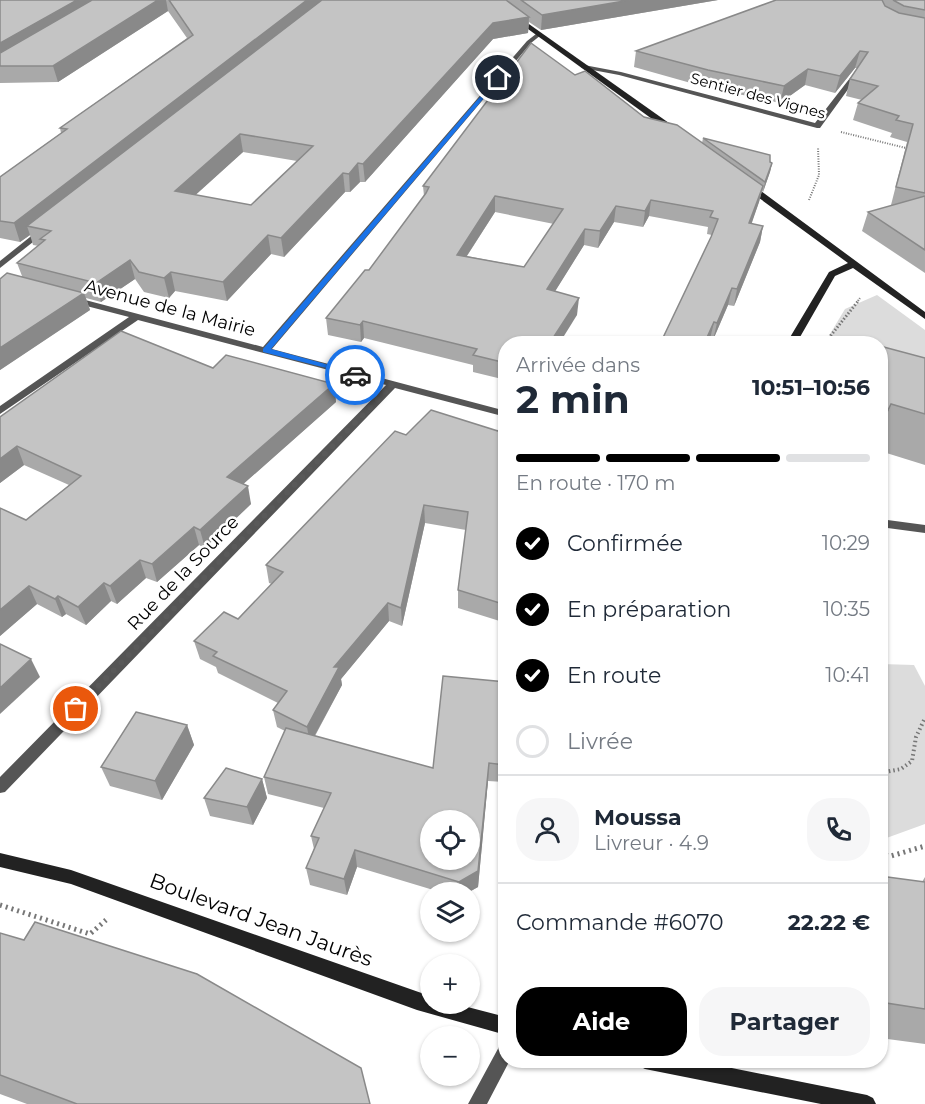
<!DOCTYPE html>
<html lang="fr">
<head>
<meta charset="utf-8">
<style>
  body { margin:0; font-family:Montserrat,sans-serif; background:#f6f6f7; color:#1f2937; height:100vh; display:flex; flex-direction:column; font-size:22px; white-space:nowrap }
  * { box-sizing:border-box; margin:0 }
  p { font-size:20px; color:#747a83 }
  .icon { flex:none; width:33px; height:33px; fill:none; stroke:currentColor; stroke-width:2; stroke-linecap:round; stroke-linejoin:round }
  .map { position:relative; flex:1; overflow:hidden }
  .sheet { position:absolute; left:498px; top:336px; width:390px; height:732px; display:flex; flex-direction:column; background:#fff; border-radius:24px; box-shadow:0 2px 4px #0004 }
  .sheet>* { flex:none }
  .buttons { position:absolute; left:420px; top:810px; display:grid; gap:12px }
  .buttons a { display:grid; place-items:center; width:60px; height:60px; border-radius:50%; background:#fff; box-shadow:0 2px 4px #0004; font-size:30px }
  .pin { position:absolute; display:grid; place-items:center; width:51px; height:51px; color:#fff; margin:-26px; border:3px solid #fff; border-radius:50%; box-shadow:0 2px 6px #0007 }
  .courier { position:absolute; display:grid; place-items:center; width:60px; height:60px; margin:-30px; border:4px solid #1a73e8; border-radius:50%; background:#fff; color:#222; box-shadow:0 2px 8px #0007 }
  .overview em { font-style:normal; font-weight:700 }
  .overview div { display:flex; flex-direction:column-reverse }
  .overview { display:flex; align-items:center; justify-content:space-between; height:102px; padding:0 18px }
  h1 { font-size:39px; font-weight:700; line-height:45px }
  .bar { display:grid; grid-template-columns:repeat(4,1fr); gap:9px 6px; align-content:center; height:72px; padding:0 18px }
  .bar i { height:8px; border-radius:4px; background:#e0e1e3 }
  .bar .on { background:#000 }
  .bar p { grid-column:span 4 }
  .line { display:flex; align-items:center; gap:15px; padding:0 18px; border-top:2px solid #e0e1e3 }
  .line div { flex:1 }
  .round { display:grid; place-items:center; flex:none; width:63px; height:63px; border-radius:24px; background:#f6f6f7 }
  ol { padding:0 18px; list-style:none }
  li { display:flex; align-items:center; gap:18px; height:66px }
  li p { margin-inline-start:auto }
  li .icon { padding:6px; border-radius:50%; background:#000; color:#fff; stroke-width:4 }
  li:last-child { color:#747a83 }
  li i { width:33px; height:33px; border:3px solid #e0e1e3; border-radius:50% }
  .cta { display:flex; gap:12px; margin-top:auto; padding:12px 18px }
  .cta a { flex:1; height:69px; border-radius:24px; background:#000; color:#fff; font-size:24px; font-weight:700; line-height:69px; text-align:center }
  .cta a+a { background:#f6f6f7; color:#1f2937 }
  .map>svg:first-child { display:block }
</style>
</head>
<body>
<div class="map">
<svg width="925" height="1104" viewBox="0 0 925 1104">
  <rect width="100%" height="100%" fill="#fff"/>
  <g fill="#dcdcdc">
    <path d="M877 295 925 330V367L881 355 880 344 841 343 827 339 845 309Z"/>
    <path d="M881 664 914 665 925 686V824L881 840Z"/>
  </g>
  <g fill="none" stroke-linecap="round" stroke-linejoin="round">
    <g stroke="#777" stroke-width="2" stroke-dasharray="1 1.5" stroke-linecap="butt">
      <path d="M841 132 910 149"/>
      <path d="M809 200 819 175 818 147"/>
      <path d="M858 301 860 298"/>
    </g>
    <path stroke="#777" stroke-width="3" stroke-dasharray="1.5 2" stroke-linecap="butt" d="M824 344 859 300"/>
    <path stroke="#777" stroke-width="4" stroke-dasharray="1.5 3" stroke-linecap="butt" d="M880 773 901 769 912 761 916 737 925 718"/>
    <g stroke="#777" stroke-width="5" stroke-dasharray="2 4" stroke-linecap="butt">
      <path d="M880 854 891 856 925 846"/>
      <path d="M0 905 90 934 106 920"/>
    </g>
    <path fill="#555" fill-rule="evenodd" d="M880 519 925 525V533L880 527Z"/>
    <g fill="#555" fill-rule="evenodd">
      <path d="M536 34 541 35 531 43 272 349 506 411V417L395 388 5 792 0 793V777L386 385 138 320 0 414V406L129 317 71 302V298L74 297 263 347 527 41Z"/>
      <path d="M584 65 621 72 815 123 857 69 862 70 820 128H817L619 75 582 68 581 67Z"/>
      <path d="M40 229 47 231 0 268V261Z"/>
      <path d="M506 1042V1060H510L487 1104H468L500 1045Z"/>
    </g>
    <g fill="#222" fill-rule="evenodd">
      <path d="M488 0H495L676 128V132H670Z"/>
      <path d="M744 183H750L925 312V319L853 268 835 276 796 344H786L829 272 848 263 744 187Z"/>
      <path d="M0 853 71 870 430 996V1004H456L506 1017V1035L417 1010 71 884 0 867Z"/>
      <path d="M636 1060H692L867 1095 873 1098 876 1104H821L645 1069 639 1066Z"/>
    </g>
  </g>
  <g fill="#a9a9a9" fill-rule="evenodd">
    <path d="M0 0H718L541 30 529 22 528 33 493 39 365 182H360L350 192H345L284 257 271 254 227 301 175 291 169 298 144 292 135 279 101 302 86 298 90 310 0 370V279L22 276 17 263 39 246 33 245 30 235 20 242 0 238V177L61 133 60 128 187 38 168 11 58 82 0 83ZM243 152 297 161 251 205 195 195Z"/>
    <path d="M776 0H925V273L862 231 868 212 892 206 891 205 907 142 890 137 892 133 853 120 858 103 862 100 846 96 850 79 858 68H855L835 93 805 85 780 103 705 87 634 67 636 51Z"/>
    <path d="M575 75 644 117 702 143 703 138 772 163 770 172 763 192 762 191 759 202 751 224 763 226 760 242 734 306 728 305 713 340 710 339 708 344H660L712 235 707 234 708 227 649 216 643 227 614 222 598 248 584 245 555 291 577 315 506 344V380L473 372V365L364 338 361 342 328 335 326 318 369 270 424 196 423 186ZM495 212 554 224 524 267 467 256Z"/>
    <path d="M880 346 925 358V465L880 451Z"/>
    <path d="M213 368 334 384 336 402 243 484 251 504 205 548 199 545 157 582 146 578 117 604 111 601 86 625 66 614 62 617 37 604 0 636V508L26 520 69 485 24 465 0 483V417Z"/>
    <path d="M506 430V623L458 608V590L466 530 425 523 402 626 389 621 341 679 342 685 315 736 433 768 506 745 504 782 488 781 478 887 469 892H440L357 867 347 895 310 885 306 868 314 849 311 836 324 808 268 794 264 777 285 731 277 727 273 710 278 703 218 673 216 667 200 659 194 641 238 619 272 584 269 583 266 565 406 435 498 431Z"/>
    <path d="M187 725 194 745 162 800 110 786 101 767Z"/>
    <path d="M262 779 267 798 253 825 210 816 204 798Z"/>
    <path d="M880 876 922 882 925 877V1044L880 1038Z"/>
    <path d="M0 933 370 1104H27L0 1094Z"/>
  </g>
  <g fill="#898989">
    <path d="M77 0H108L0 62V43Z"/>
    <path d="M158 0H166L168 11 58 82 53 66Z"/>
    <path d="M307 0H328L27 226 30 235 20 242 14 223Z"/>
    <path d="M630 0H718L541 30 542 15Z"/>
    <path d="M529 17 528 33 493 39 365 182 363 164 493 23Z"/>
    <path d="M860 51 855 68 835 93 840 76Z"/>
    <path d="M808 69 805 85 780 103 784 86Z"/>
    <path d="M240 134 243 152 179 210 175 191Z"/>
    <path d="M358 163 360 182 350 192 349 174Z"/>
    <path d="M772 163 770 172 763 192 765 182Z"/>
    <path d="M343 173 345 192 284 257 281 238Z"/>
    <path d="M763 186 759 202 746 240 749 223Z"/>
    <path d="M495 196V212L457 271V255Z"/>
    <path d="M651 200 649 216 643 227 645 211Z"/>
    <path d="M616 206 614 222 598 248 600 231Z"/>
    <path d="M763 226 760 242 734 306 737 289Z"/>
    <path d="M585 229 584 245 546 306 547 289Z"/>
    <path d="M268 235 271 254 227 301 223 282Z"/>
    <path d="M130 260 135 279 101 302 96 283Z"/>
    <path d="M171 272 175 291 169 298 164 278Z"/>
    <path d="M732 288 728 305 713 340 717 323Z"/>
    <path d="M84 293 90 310 0 370V348Z"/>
    <path d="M579 298 577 315 559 344 551 341Z"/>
    <path d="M363 321 364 338 361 342 360 325Z"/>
    <path d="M714 322 710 339 708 344H704Z"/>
    <path d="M334 384 336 402 231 495 227 477Z"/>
    <path d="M891 404 880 431V427Z"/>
    <path d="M17 446 24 465 0 483V459Z"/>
    <path d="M248 486 251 504 205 548 200 530Z"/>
    <path d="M424 505 425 523 402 626 401 608Z"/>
    <path d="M194 527 199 545 157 582 152 564Z"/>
    <path d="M140 560 146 578 117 604 110 586Z"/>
    <path d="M104 583 111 601 86 625 78 607Z"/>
    <path d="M29 586 37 604 0 636V610Z"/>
    <path d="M58 596 66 614 62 617 55 599Z"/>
    <path d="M388 603 389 621 341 679 342 685 310 744 307 727 334 667Z"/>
    <path d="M31 659 40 677 0 714V688Z"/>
    <path d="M187 725 194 745 162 800 155 781Z"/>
    <path d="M489 763 488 781 478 887 469 892H459V882Z"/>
    <path d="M262 779 267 798 253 825 247 807Z"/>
    <path d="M355 850 357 867 347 895 344 879Z"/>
  </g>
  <g fill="#c4c4c4" stroke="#898989" stroke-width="1.5" fill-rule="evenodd">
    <path d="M0 0H77L0 43Z"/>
    <path d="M92 0H158L53 66H0V53Z"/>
    <path d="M169 0H307L14 223 0 221V177L67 129 60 128 193 35Z"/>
    <path d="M322 0H506L529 17 493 23 363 164 358 163 349 174 343 173 281 238 268 235 223 282 171 272 164 278 139 272 130 260 96 283 17 263 45 240 40 239 51 231 27 226ZM240 134 313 146 251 205 175 191Z"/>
    <path d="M521 0H630L542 15Z"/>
    <path d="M776 0H882L885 6 899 13 925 18V193L896 187 913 124 896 120 899 116 858 103 878 86 850 79 868 52 860 51 840 76 808 69 784 86 708 70 636 51Z"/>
    <path d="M893 0H925V10L904 6Z"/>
    <path d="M531 43 575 75 585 71 644 117 677 125 763 186 749 223 763 226 737 289 732 288 717 323 714 322 704 344H660L711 237 718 219 710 217 713 211 651 200 645 211 616 206 600 231 585 229 547 289 579 298 551 341 562 344H506V363L473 355 477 349 363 321 360 325 326 318 365 270H369L426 193 429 187 423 186ZM495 196 563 209 524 267 457 255Z"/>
    <path d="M703 138 770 155V162L772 163 765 182Z"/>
    <path d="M925 196V250L868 212Z"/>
    <path d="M7 273 84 293 0 348V279Z"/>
    <path d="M121 331 213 368 226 355 334 384 227 477 248 486 200 530 194 527 152 564 140 560 110 586 104 583 78 607 58 596 55 599 29 586 0 610V508L26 520 81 476 17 446 0 459V417Z"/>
    <path d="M854 338 872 344H852Z"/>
    <path d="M880 346 925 358V414L891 404 880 427Z"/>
    <path d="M431 410 498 431 500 428 506 430V605L458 590 468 512 424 505 401 608 388 603 334 667H339L307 727 273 710 287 691 213 656 217 652 194 641 224 612 238 619 283 572 266 565 395 431 406 435Z"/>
    <path d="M0 644 31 659 0 688Z"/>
    <path d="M443 676 506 682 505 765 489 763 478 871 459 882 355 850 344 879 306 868 319 838 311 836 331 793 264 777 286 728 433 768ZM430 820H470V860H430Z"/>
    <path d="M136 712 187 725 155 781 101 767Z"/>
    <path d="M226 768 262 779 247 807 204 798Z"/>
    <path d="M880 876 925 882V1009L880 1002Z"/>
    <path d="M35 922 197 974 361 1068 370 1104H77L0 1075V933L24 940Z"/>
  </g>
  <path fill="#1a73e8" d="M498 76 500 79 271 349 358 373V376L263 352V349Z"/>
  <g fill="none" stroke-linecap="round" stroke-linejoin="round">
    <path stroke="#595959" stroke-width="6" stroke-dasharray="0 10.8" d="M76 709 392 385 355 375"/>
  </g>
  <g text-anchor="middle" stroke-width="5" stroke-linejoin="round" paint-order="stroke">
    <g font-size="15" fill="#000" stroke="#fff">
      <text transform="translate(758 96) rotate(15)" y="5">Sentier des Vignes</text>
    </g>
    <g font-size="18" fill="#000" stroke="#fff">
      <text transform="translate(170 308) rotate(15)" y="6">Avenue de la Mairie</text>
      <text transform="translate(183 573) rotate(-46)" y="6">Rue de la Source</text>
    </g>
    <g font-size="21" fill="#000" stroke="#fff">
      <text transform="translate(261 920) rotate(20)" y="7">Boulevard Jean Jaurès</text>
    </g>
  </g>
</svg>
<div class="buttons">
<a><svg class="icon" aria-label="locate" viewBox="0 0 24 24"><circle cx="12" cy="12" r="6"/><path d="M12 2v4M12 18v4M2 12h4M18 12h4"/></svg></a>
<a><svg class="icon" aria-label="layers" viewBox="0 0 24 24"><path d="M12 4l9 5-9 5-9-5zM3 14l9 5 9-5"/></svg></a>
<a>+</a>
<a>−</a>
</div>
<div class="pin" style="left:76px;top:709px;background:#ea580c"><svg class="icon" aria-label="bag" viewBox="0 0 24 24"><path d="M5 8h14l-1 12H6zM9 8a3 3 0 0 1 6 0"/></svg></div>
<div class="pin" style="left:498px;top:78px;background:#1f2937"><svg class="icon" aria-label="home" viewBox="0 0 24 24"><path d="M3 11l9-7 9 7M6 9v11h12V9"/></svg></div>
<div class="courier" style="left:355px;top:375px"><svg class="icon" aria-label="car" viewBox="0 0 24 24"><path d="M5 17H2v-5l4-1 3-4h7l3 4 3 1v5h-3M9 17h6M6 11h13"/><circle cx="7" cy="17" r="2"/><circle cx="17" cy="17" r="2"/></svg></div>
<section class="sheet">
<div class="overview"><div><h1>2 min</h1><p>Arrivée dans</p></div><em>10:51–10:56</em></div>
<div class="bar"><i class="on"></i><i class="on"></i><i class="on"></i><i></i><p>En route · 170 m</p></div>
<ol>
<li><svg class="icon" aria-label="check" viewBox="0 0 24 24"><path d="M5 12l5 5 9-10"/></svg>Confirmée<p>10:29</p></li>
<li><svg class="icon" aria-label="check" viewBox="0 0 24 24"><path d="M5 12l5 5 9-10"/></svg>En préparation<p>10:35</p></li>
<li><svg class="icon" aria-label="check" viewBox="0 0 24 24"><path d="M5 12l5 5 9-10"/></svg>En route<p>10:41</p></li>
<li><i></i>Livrée</li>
</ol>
<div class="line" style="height:108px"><a class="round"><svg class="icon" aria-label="person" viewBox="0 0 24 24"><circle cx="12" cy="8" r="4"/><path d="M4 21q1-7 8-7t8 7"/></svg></a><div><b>Moussa</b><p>Livreur · 4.9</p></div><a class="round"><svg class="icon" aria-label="phone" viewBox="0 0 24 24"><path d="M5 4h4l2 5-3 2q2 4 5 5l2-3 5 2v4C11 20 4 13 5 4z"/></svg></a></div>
<div class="line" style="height:78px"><div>Commande #6070</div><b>22.22 €</b></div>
<div class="cta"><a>Aide</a><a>Partager</a></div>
</section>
</div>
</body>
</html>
